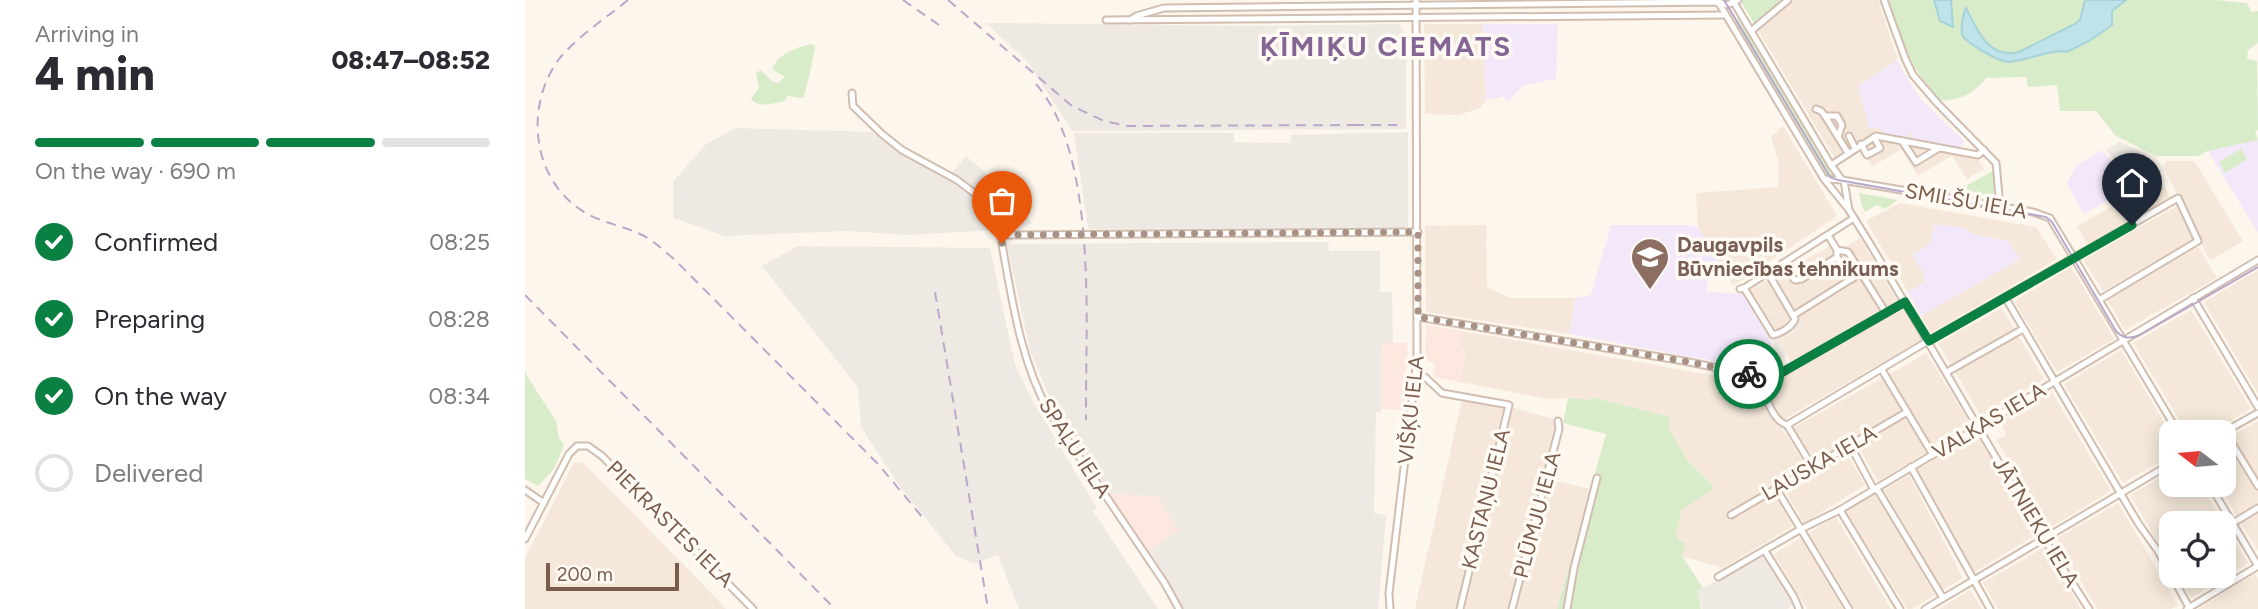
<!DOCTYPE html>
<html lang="en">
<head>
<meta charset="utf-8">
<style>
  body { margin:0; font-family:Figtree,sans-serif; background:#f2f2f3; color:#2b2b33; height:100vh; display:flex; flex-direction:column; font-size:26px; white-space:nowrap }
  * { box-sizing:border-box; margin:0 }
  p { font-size:23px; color:#7c7c81 }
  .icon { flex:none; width:38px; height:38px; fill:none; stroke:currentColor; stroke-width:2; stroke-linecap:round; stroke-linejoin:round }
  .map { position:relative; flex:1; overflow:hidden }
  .sheet { display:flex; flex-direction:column; background:#fff; width:525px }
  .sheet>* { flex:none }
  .needle { width:46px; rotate:286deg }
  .controls { position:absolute; left:1634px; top:420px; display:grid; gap:14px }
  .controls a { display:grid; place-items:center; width:77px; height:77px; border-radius:14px; background:#fff; box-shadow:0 4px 18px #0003; font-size:35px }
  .scale { position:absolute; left:21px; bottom:18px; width:133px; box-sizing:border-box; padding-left:7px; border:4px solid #7a5c4d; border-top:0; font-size:19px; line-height:24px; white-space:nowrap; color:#7a5c4d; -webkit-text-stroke:5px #fffaf3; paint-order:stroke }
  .pin { position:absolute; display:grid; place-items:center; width:60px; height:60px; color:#fff; margin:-72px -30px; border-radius:50% 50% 50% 0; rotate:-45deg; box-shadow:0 0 7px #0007 }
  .pin .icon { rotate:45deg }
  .courier { position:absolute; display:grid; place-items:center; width:70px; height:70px; margin:-35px; border:5px solid #0b8043; border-radius:50%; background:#fff; color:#222; box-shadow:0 2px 9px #0007 }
  .overview em { font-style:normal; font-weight:800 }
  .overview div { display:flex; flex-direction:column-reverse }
  .overview { display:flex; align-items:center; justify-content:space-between; height:119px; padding:0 35px }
  h1 { font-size:46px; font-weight:800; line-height:52px }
  .bar { display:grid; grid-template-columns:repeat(4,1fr); gap:10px 7px; align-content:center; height:84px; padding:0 35px }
  .bar i { height:9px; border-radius:5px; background:#e1e1e2 }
  .bar .active { background:#0b8043 }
  .bar p { grid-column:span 4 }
  ol { padding:0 35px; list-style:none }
  li { display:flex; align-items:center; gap:21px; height:77px }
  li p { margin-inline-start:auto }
  li .icon { padding:7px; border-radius:50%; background:#0b8043; color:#fff; stroke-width:4 }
  li:last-child { color:#7c7c81 }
  li i { width:38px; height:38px; border:4px solid #e1e1e2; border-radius:50% }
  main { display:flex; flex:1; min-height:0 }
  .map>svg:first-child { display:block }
</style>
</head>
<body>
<main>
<section class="sheet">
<div class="overview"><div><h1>4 min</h1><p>Arriving in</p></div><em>08:47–08:52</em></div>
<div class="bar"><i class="active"></i><i class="active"></i><i class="active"></i><i></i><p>On the way · 690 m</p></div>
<ol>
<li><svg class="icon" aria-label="check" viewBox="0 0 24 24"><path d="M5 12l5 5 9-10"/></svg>Confirmed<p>08:25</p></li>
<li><svg class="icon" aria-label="check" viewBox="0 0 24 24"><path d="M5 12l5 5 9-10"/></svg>Preparing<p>08:28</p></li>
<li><svg class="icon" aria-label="check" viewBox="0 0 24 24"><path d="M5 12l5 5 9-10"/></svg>On the way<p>08:34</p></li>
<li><i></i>Delivered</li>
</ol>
</section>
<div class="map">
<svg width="1733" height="609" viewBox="0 0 1733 609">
  <rect width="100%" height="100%" fill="#fdf6ec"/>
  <g fill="#f5e8da">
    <path d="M1261 0H1353L1372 57 1355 128 1357 133 1380 137H1382L1383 133 1387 134V138L1447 150 1459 169 1442 179 1427 156 1393 176 1376 149 1347 167 1332 144 1310 159 1230 25Z"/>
    <path d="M899 24H958L961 100 955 108 934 115 900 114Z"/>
    <path d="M1258 126 1312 216 1208 286 1173 228 1171 193 1254 187 1253 160 1246 137Z"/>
    <path d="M1641 161H1669L1718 241 1685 261 1639 168Z"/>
    <path d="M1635 179 1645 197 1563 245 1552 226Z"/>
    <path d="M1375 203 1511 227 1532 259 1406 333 1396 316 1495 259 1483 241 1447 234 1406 243 1398 272 1400 282 1383 292 1341 221Z"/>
    <path d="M1652 206 1669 239 1578 291 1558 260Z"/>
    <path d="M961 225 962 287 985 298H1050L1045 334 901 312 900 226Z"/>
    <path d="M1335 238 1373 301 1266 362 1254 340 1279 326 1245 339 1218 294 1310 243 1315 250Z"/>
    <path d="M1673 247 1692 278 1600 330 1582 300Z"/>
    <path d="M1546 267 1589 339 1532 372 1489 301Z"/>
    <path d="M1733 270V394L1679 302Z"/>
    <path d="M1377 307 1396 340 1256 421 1244 400 1240 386Z"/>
    <path d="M1477 308 1519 379 1456 416 1413 343Z"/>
    <path d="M1666 310 1726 409 1686 432H1662L1608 343Z"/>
    <path d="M937 331 1232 383 1241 406 1282 466 1246 488 1268 526 1198 568 1157 556 1151 534 1157 509 1188 486 1162 460 1143 427 1066 397 1065 401 1043 398 1023 399 935 382 941 349 934 348Z"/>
    <path d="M1596 350 1647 436V455L1598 483 1539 384Z"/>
    <path d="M1401 353 1445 423 1406 445 1363 375Z"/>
    <path d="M1357 378 1377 411 1288 463 1268 428Z"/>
    <path d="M1526 391 1586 491 1525 528 1471 440 1481 435 1475 421Z"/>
    <path d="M937 400 981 409 931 609H892L890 608Z"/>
    <path d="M988 408 1028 419 1032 427 984 609H940Z"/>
    <path d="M1381 415 1404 451 1353 481 1332 445Z"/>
    <path d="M1733 421V551L1693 485H1699V440Z"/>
    <path d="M1452 435 1511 535 1449 572 1392 469Z"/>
    <path d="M1320 451 1340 485 1279 523 1258 488Z"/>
    <path d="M57 462 171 577 201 609H0V558L49 463Z"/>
    <path d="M1647 471V485H1676L1699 523H1647V565L1605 495Z"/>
    <path d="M1384 475 1438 578 1418 590 1359 490Z"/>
    <path d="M1024 479 1065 489 1032 609H992Z"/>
    <path d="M1350 492 1410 595 1387 609H1382L1320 510Z"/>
    <path d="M1593 503 1653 605 1646 609H1572L1531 539Z"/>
    <path d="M1311 517 1366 609H1330L1284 533Z"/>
    <path d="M1699 524 1723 563 1666 598 1653 576H1699Z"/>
    <path d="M1276 538 1318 609H1282L1249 554Z"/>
    <path d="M1519 547 1556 609H1473L1458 583Z"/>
    <path d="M1730 574 1733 579V609H1673Z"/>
    <path d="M1445 590 1457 609H1414Z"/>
  </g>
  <g fill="#fde8e0">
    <path d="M901 325 937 331 934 348 941 349 935 382 908 377 910 363 900 361Z"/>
    <path d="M857 342 883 343 878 410 856 409Z"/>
    <path d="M584 494 632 496 655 531 623 552Z"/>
  </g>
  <g fill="#efe9e4">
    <path d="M461 23 718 26 874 24 881 34V129L547 131 502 61Z"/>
    <path d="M211 128 346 132 449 195 464 211 469 230 384 235 321 231 199 236 149 218 148 182 181 144Z"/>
    <path d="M883 132V226L878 228 563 229 549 133H709V142L766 143V135Z"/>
    <path d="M1594 142 1600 144 1622 155 1617 162 1599 173 1581 150Z"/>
    <path d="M441 156 478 188 507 223 493 231 457 196 426 174Z"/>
    <path d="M803 242 804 251H855V292H867L868 343H857L856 412H851L849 513 861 515 853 609H658L623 552 654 530 632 496 584 494 524 396 505 351 482 244Z"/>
    <path d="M273 246 465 248 490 365 509 403 572 508 568 511 633 609H494L473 555 449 564 431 556 373 484 336 427 333 387 237 266Z"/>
    <path d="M1276 320 1279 325 1254 340 1262 355 1249 362V338Z"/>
    <path d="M1240 555 1269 605 1262 609H1177L1172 591Z"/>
  </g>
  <g fill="#f3e8fa">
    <path d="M958 24H1033L1031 79 999 85 981 103 980 96 961 100Z"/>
    <path d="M1372 60 1395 99 1439 141 1435 148 1386 138 1387 134H1384L1383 137 1380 138 1357 133 1355 128H1344L1333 86Z"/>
    <path d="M1733 140V233L1683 151Z"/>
    <path d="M1577 150 1598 176 1603 184 1602 189 1559 214 1542 184 1551 166Z"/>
    <path d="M1409 224 1440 228 1447 234 1483 241 1495 259 1396 316 1383 292 1400 282 1398 272 1387 255 1406 243Z"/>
    <path d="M1086 225H1165L1173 228 1198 270 1183 279 1182 292 1218 294 1247 342 1248 370H1235L1045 334 1050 298 1066 295Z"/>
  </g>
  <g fill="#d8ecc9">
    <path d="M1215 0H1261L1230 25Z"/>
    <path d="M1363 0H1421L1428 17 1426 0H1567L1555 20 1550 24 1508 45 1500 59 1592 0H1691L1722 3 1726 12 1733 11V43L1723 50 1722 59 1732 61 1733 130 1730 131 1733 140 1683 151 1673 156H1631L1591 136 1571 111H1535L1532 85 1503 87 1501 77 1461 78C1450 92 1434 102 1415 100 1385 68 1377 42 1363 0Z"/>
    <path d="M1213 19 1226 38 1308 174 1303 177 1299 173 1267 116 1265 117 1209 22Z"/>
    <path d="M286 44 290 46C287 63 284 81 278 98L262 96 260 101C248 103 235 109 226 99L234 87 231 73 236 70 247 81 253 83 260 77 247 69C254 53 271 48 286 44Z"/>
    <path d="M1716 149 1722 159 1700 173 1694 162Z"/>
    <path d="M1468 171 1469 192 1467 196 1440 191 1442 185Z"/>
    <path d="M1334 193 1373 200 1360 209 1352 205 1340 212 1336 203Z"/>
    <path d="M0 373 31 421 34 438 39 445 29 469 13 486 0 479Z"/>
    <path d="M1066 397 1145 417 1143 427 1162 460 1188 486 1186 491 1157 509 1151 534 1153 540 1160 543 1157 556 1178 588 1172 591 1176 609H1032L1081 434 1038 423 1043 398 1065 400Z"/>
  </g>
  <g fill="#bfe3e8" stroke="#a5d3da" stroke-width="2">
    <path d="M1409 0H1426L1428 27 1415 21Z"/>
    <path d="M1560 0H1601L1587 11V25L1564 41 1542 52C1527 48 1501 61 1483 62 1475 62 1440 43 1437 34 1436 28 1438 13 1441 8 1453 31 1463 59 1494 52L1550 24 1555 20Z"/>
  </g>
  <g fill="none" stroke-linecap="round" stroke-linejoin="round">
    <defs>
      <g id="minor">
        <path d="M1192 0 1299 179 1324 210 1347 247 1516 534 1564 609"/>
        <path d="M1359 0 1380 58 1388 75 1413 104 1471 163 1475 207"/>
        <path d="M1208 1 1306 165 1317 180"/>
        <path d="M581 20 1201 15"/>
        <path d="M605 20 611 16 639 8 1194 2 1202 5 1213 0"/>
        <path d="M1226 31 1263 0"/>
        <path d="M327 93 328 106 357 134 377 150 432 180 453 196 467 212 474 228C486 291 493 356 524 412L639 582 654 609"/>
        <path d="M1291 109 1296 111 1300 116 1323 153"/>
        <path d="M1300 116H1312L1317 125 1313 137"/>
        <path d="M1324 136 1330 148"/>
        <path d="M1377 141 1391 162 1414 148"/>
        <path d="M1336 144 1342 155 1355 148 1349 137"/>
        <path d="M1306 165 1351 136 1453 155 1459 150"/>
        <path d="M1299 179 1317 180 1508 212 1525 218 1653 432"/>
        <path d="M1319 181 1324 210"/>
        <path d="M476 235 893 232"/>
        <path d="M1312 250 1323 252 1361 313"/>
        <path d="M1312 257 1327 279"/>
        <path d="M1256 265 1270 280 1277 279 1312 257V250L1303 235"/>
        <path d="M1219 288 1248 335C1256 333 1267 327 1270 319L1243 273"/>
        <path d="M1215 289 1219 288 1329 218"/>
        <path d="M1480 297 1613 523 1633 551 1665 609"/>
        <path d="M1668 298 1733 407"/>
        <path d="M1269 315 1336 273"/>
        <path d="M893 317 1159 361 1236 377 1256 373 1380 302"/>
        <path d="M1357 370 1408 455"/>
        <path d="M1422 372 1498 329"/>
        <path d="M891 376 900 377 917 393 984 405 935 609"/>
        <path d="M1236 377C1239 392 1246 420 1262 425L1287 466"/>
        <path d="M1262 425 1408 338 1653 198 1673 241 1574 300"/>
        <path d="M1699 432 1733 413"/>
        <path d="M1700 432 1733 486"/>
        <path d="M1325 445 1348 488 1354 492 1418 598"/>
        <path d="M1386 467 1465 609"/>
        <path d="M1685 485 1733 566"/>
        <path d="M1251 488 1324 609"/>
        <path d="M0 490 19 503"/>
        <path d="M1315 510 1375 609"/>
        <path d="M1206 515 1382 412"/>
        <path d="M1708 523 1733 508"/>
        <path d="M0 539 44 454 52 446H63L77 456 228 609"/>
        <path d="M1240 551 1269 597 1274 609"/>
        <path d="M1193 577 1276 529 1315 510 1733 260"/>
        <path d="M865 609 864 593 892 359 891 0"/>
        <path d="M987 609 1034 429 1033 421"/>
        <path d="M1042 609 1049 568 1072 478"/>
        <path d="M1400 609 1647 463"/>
        <path d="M1662 609 1733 566"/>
      </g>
    </defs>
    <use href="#minor" stroke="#d1beb0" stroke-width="9"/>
    <use href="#minor" stroke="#fff" stroke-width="5"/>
    <path stroke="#b9a8c9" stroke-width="2" d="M1199 0 1305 177 1313 180 1521 217 1527 222 1591 331C1598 339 1605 339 1615 335L1733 267"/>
    <g stroke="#b9a8c9" stroke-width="2" stroke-dasharray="10 7" stroke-linecap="butt">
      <path d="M103 0C81 18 53 36 34 59 0 105 6 177 56 210 73 222 96 225 115 234 128 240 138 250 149 259L354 465 398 518"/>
      <path d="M378 0 414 25"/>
      <path d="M423 0 547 106 579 121 603 126 836 125"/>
      <path d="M511 84C574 157 560 327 561 420"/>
      <path d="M829 125H872"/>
      <path d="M410 292 463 609"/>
      <path d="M0 295 310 609"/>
    </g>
  </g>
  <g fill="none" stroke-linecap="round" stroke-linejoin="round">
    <path stroke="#a89285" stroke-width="7" stroke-dasharray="0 12.6" d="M477 243 476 235 893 232V317L1159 361 1224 374"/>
    <path stroke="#0b8043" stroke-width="9" d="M1224 374 1237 377 1256 373 1380 302 1404 341 1607 225"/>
  </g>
  <defs>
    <symbol id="university-pin" viewBox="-11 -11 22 30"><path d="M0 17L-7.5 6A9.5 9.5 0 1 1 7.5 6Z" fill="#8d6e63" stroke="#fffaf3"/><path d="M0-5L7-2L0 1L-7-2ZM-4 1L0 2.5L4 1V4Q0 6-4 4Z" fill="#fff"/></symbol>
  </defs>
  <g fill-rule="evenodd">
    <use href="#university-pin" x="1103" y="235" width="44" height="60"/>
  </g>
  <g text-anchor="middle" stroke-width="7" stroke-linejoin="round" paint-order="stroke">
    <g font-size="21" fill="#7a5c4d" stroke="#fffaf3">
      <text transform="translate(1441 201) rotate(10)" y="7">SMILŠU IELA</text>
      <text transform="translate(886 410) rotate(-84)" y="7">VIŠĶU IELA</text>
      <text transform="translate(1464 421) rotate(-31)" y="7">VALKAS IELA</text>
      <text transform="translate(550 448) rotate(57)" y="7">SPAĻU IELA</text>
      <text transform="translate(1294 463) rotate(-30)" y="7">LAUSKA IELA</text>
      <text transform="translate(961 499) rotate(-76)" y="7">KASTAŅU IELA</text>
      <text transform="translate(1012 515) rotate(-75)" y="7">PLŪMJU IELA</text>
      <text transform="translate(1511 522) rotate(59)" y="7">JĀTNIEKU IELA</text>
      <text transform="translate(145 524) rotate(45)" y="7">PIEKRASTES IELA</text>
    </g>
    <g font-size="21" font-weight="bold" fill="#785e54" stroke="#fffaf3" text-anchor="start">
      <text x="1152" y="252">Daugavpils<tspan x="1152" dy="24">Būvniecības tehnikums</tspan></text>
    </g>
    <g font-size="28" font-weight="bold" letter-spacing="2" fill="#846695" stroke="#fffaf3">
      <text x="861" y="56">ĶĪMIĶU CIEMATS</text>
    </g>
  </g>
</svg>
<div class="controls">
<a><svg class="needle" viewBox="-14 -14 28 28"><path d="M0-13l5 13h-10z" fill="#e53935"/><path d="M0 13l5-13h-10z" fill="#7c7c81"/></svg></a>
<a><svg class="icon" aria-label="locate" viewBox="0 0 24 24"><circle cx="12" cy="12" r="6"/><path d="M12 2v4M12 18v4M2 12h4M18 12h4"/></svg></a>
</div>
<div class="scale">200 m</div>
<div class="pin" style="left:477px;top:243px;background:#ea580c"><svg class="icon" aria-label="bag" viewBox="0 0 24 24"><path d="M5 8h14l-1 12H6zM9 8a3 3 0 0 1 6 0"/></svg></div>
<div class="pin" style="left:1607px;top:225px;background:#1f2937"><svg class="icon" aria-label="home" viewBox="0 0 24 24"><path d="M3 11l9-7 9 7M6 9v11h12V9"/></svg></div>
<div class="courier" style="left:1224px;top:374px"><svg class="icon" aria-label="bike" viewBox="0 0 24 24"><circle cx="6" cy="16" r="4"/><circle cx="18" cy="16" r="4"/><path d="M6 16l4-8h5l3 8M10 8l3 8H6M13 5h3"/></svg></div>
</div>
</main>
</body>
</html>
